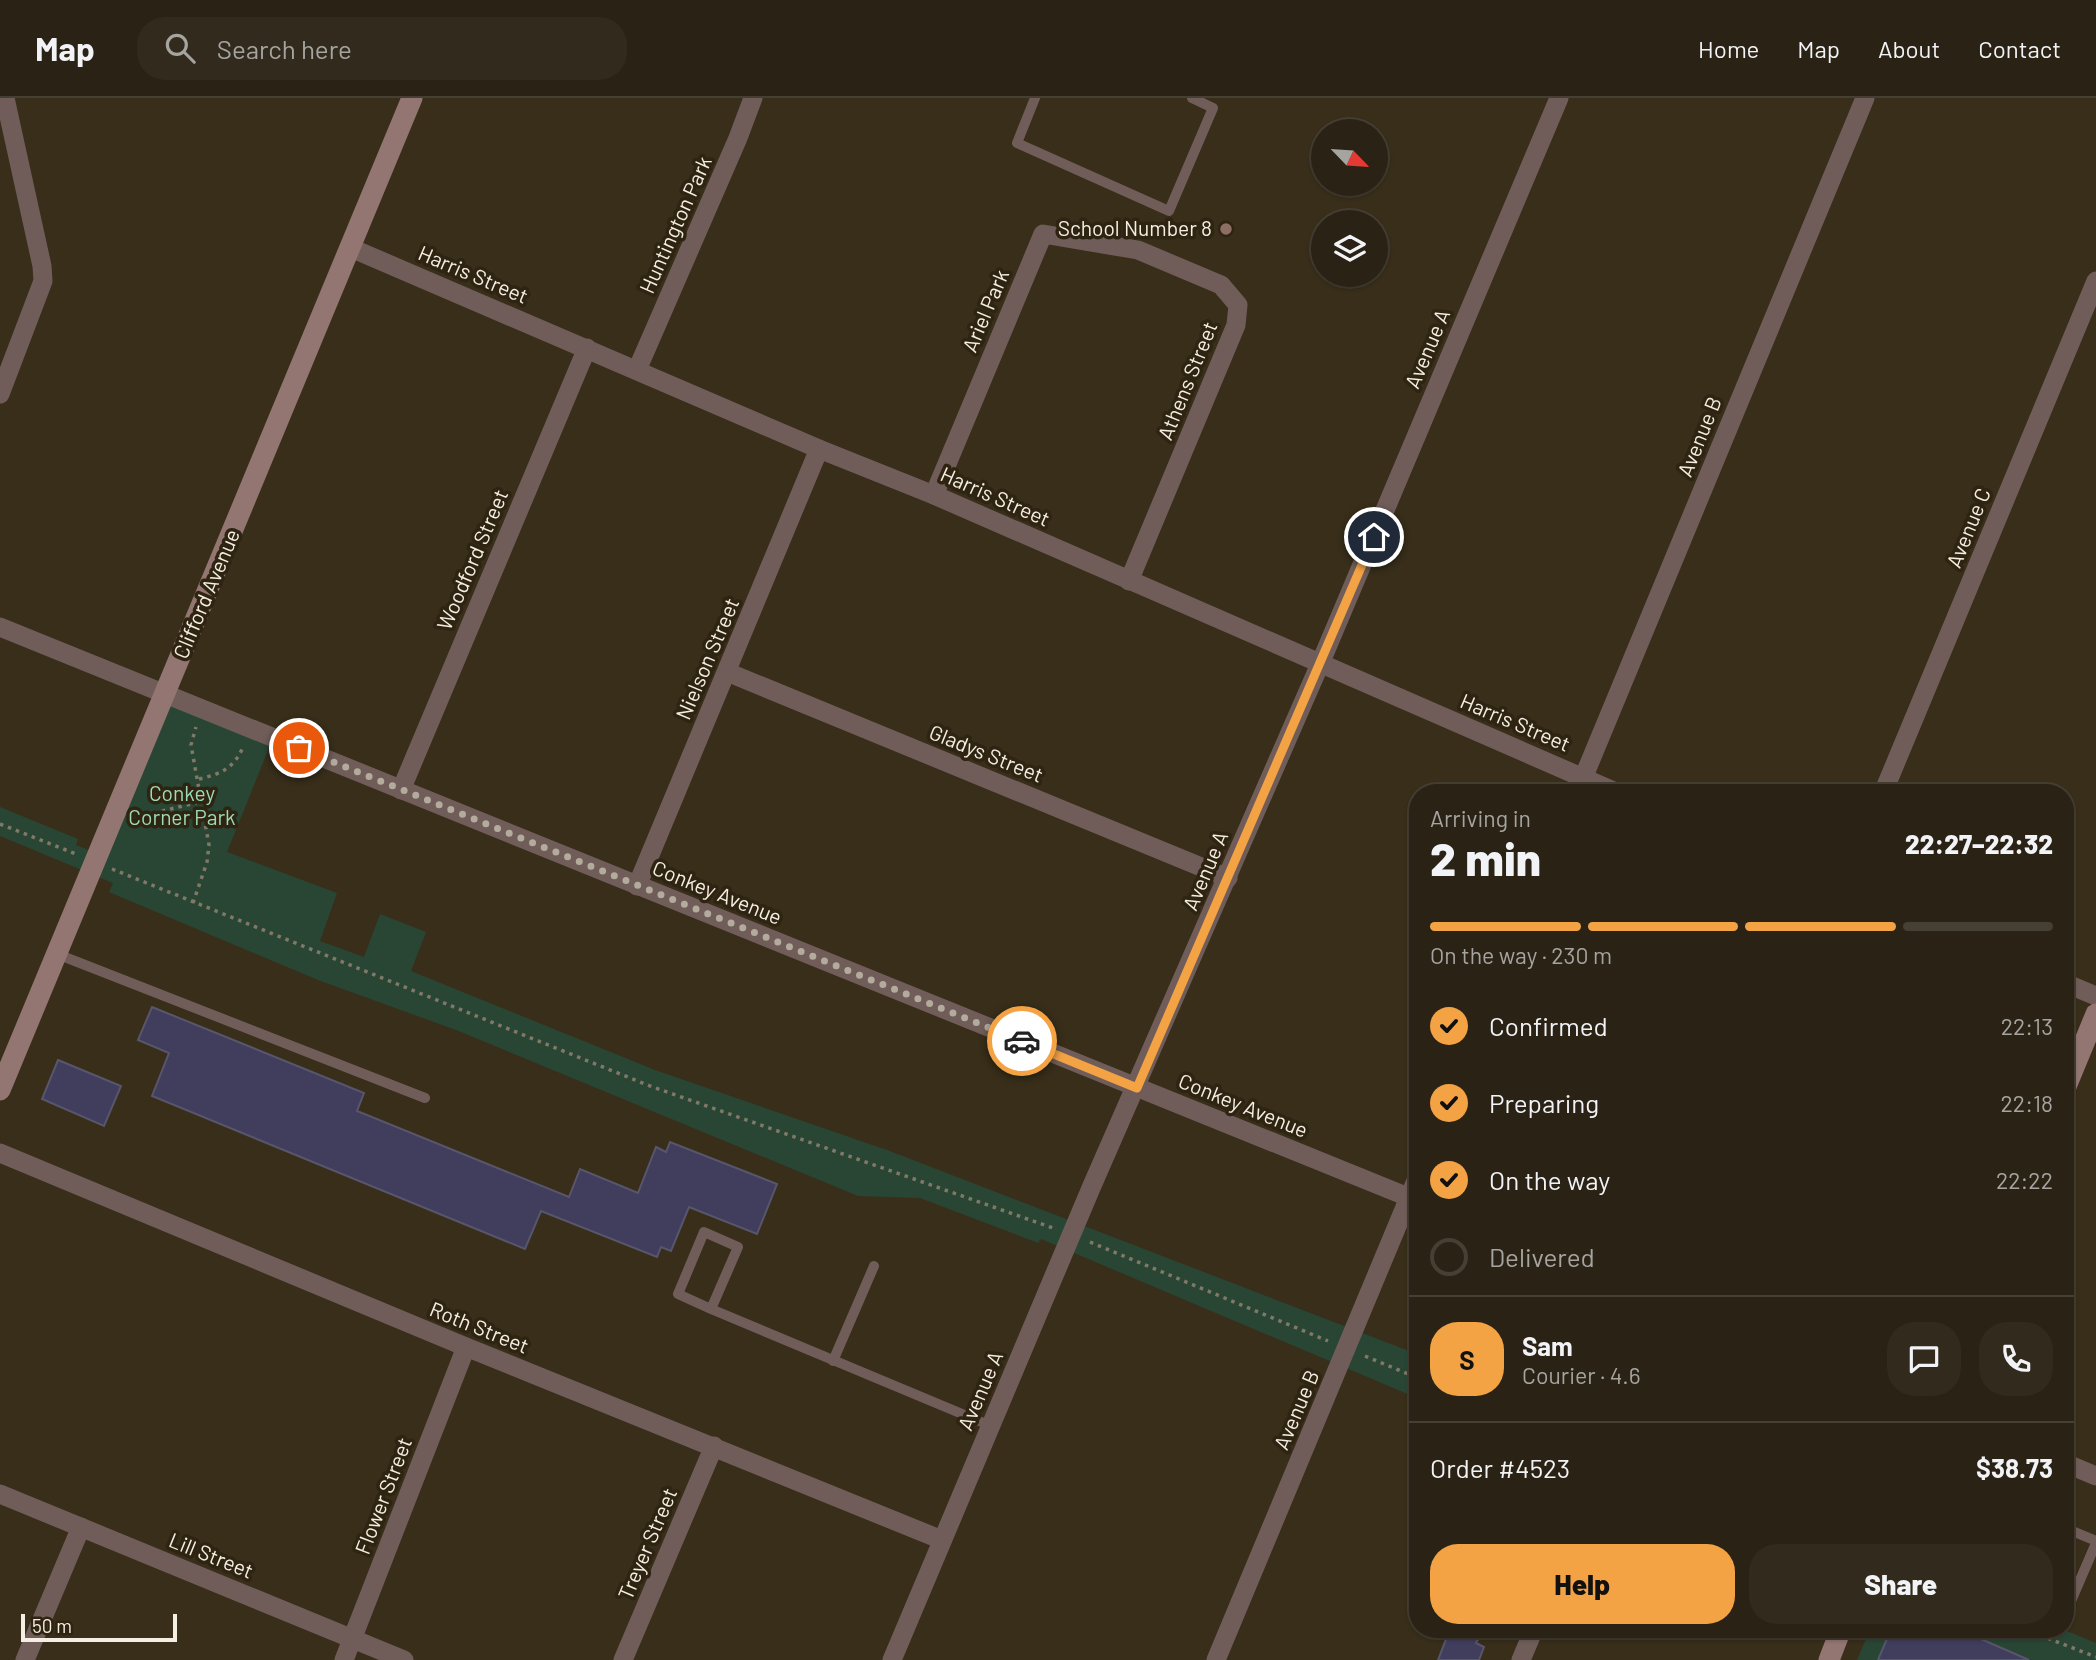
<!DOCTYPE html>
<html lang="en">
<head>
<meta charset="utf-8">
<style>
  body { margin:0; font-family:Barlow,sans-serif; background:#322a1d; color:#f1f3f6; height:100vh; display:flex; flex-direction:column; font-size:26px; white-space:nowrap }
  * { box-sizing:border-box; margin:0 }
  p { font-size:23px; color:#a5a4a0 }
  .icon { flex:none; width:38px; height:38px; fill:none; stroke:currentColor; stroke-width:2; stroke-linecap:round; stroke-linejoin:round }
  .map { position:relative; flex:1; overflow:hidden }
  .panel { position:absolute; left:1409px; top:686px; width:665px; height:854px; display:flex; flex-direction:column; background:#2a2214; border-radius:28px; box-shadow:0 2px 5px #0004,0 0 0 2px #463f34 }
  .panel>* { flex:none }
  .needle { width:46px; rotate:115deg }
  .fabs { position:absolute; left:1311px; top:21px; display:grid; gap:14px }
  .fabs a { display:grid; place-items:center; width:77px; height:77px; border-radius:50%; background:#2a2214; box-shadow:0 2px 5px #0004,0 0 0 2px #463f34; font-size:35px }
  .scale { position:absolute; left:21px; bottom:18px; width:156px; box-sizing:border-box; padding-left:7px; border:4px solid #f5eee2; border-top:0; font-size:19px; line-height:24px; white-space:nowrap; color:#f5eee2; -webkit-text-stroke:5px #2e2411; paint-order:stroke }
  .pin { position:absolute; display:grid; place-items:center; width:60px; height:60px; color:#fff; margin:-30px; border:4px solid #fff; border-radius:50%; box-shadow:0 2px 7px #0007 }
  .courier { position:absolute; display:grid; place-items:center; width:70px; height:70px; margin:-35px; border:5px solid #f4a344; border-radius:50%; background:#fff; color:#222; box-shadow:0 2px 9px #0007 }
  .overview em { font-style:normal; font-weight:800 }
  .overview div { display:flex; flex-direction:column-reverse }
  .overview { display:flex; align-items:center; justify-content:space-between; height:119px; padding:0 21px }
  h1 { font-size:46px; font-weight:800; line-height:52px }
  .bar { display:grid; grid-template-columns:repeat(4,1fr); gap:10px 7px; align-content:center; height:84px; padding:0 21px }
  .bar i { height:9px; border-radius:5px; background:#463f34 }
  .bar .current { background:#f4a344 }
  .bar p { grid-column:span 4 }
  .line { display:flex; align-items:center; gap:18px; padding:0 21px; border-top:2px solid #463f34 }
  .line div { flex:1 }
  .round { display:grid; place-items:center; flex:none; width:74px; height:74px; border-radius:28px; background:#322a1d }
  ol { padding:0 21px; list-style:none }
  li { display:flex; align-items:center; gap:21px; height:77px }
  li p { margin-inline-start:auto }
  li .icon { padding:7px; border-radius:50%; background:#f4a344; color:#111; stroke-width:4 }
  li:last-child { color:#a5a4a0 }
  li i { width:38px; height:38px; border:4px solid #463f34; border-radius:50% }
  .cta { display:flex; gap:14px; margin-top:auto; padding:14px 21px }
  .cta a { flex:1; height:80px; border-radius:28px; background:#f4a344; color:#111; font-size:28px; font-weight:800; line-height:80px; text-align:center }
  .cta a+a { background:#322a1d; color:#f1f3f6 }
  header { display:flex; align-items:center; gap:42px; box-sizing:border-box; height:98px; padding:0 35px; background:#2a2214; border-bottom:2px solid #463f34 }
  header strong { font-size:33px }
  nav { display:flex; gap:38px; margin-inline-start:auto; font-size:24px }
  .search { width:490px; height:63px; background:#322a1d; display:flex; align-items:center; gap:18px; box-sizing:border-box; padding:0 24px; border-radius:28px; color:#a5a4a0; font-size:26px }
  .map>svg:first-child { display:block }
</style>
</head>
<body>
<header>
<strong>Map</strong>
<div class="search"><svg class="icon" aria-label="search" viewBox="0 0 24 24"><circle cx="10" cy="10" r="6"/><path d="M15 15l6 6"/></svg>Search here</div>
<nav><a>Home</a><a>Map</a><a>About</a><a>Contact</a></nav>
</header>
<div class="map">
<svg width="2096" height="1562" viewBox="0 0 2096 1562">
  <rect width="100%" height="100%" fill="#382e1a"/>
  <g fill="#294635">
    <path d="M165 595 273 640 227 754 337 795 320 843 364 859 380 816 426 834 411 873 655 972 887 1052 1417 1256V1300L1041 1141 1038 1145 920 1100 858 1098 456 932 318 882 109 794 113 785 0 738V709L78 741 76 747 98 756Z"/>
    <path d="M1870 1531H2062L2096 1545V1562H1857Z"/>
  </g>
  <g fill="#413d5d" stroke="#58566c" stroke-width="2">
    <path d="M152 909 364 995 357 1013 569 1099 580 1071 638 1095 656 1049 666 1054 670 1044 777 1086 757 1136 689 1109 671 1153 661 1149 657 1159 541 1113 525 1151 152 998 169 955 138 942Z"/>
    <path d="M58 962 121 988 104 1028 42 1001Z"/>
    <path d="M1450 1531H1484L1476 1545 1484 1549 1479 1562H1438Z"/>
    <path d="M1891 1531H1958L2029 1562H1878Z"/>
  </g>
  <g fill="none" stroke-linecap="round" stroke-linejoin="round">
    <g stroke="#817867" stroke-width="3.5" stroke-dasharray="3.5 5" stroke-linecap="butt">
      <path d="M199 681C221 676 234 670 243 649"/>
      <path d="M137 713 150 716 203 703"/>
      <path d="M0 726 76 756"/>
      <path d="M112 771 650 988 1053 1130"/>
      <path d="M193 805 207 764 209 747 191 647 196 629"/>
      <path d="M1090 1144 1328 1243"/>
      <path d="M1365 1258 1418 1280"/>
      <path d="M2024 1531 2096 1559"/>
    </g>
    <g stroke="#705d5a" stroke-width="10">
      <path d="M1035 0 1017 45 1169 113 1213 10 1192 0"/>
      <path d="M57 856 425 1000"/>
      <path d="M711 1211 678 1196 704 1134 738 1149 711 1211 991 1328"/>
      <path d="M833 1263 874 1168"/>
      <path d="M2065 1430 2096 1443"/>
      <path d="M2065 1517 2096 1445"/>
    </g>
    <g stroke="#705d5a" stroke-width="19">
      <path d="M351 150 819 351 934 397 1618 695"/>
      <path d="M637 272 738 40 753 0"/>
      <path d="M0 296 43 183 42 168 5 0"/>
      <path d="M934 397 1043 136 1138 152 1221 187 1238 207 1236 227 1129 483"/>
      <path d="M0 529 1418 1103"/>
      <path d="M727 574 1228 780"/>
      <path d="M401 692 587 250"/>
      <path d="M1577 695 1865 0"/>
      <path d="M1883 695 2096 183"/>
      <path d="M637 788 819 351"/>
      <path d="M2065 885 2096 898"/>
      <path d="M0 1055 466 1249 942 1442"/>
      <path d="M2065 1365 2096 1378"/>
      <path d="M0 1396 404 1562"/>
      <path d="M25 1562 81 1429"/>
      <path d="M344 1562 466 1249"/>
      <path d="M623 1562 714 1348"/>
      <path d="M892 1562 1091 1090 1320 566 1559 0"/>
      <path d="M1216 1562 1418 1078"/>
      <path d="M1521 1562 1534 1531"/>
    </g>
    <g stroke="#937672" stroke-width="21">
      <path d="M2065 991 2096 916"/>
      <path d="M0 992 412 0"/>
      <path d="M1829 1562 1841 1531"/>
    </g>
  </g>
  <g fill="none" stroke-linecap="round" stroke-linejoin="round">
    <path stroke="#b3ab9c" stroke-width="7" stroke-dasharray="0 12.6" d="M299 650 1022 943"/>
    <path stroke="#f4a344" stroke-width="9" d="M1022 943 1137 990 1374 439"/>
  </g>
  <circle fill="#8d6e63" stroke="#2e2411" stroke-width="2.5" cx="1226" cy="131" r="7"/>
  <g text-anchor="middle" stroke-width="7" stroke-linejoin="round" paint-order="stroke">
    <g font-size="21" fill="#f5eee2" stroke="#2e2411">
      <text transform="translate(676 127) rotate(-66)" y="7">Huntington Park</text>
      <text transform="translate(473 177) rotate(23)" y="7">Harris Street</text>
      <text transform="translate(986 213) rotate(-67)" y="7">Ariel Park</text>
      <text transform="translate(1428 251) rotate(-67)" y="7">Avenue A</text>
      <text transform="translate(1188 283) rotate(-68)" y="7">Athens Street</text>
      <text transform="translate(1700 339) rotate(-68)" y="7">Avenue B</text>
      <text transform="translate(995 399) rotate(24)" y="7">Harris Street</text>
      <text transform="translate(1969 430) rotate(-68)" y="7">Avenue C</text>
      <text transform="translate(473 462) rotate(-67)" y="7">Woodford Street</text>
      <text transform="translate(207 496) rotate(-67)" y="7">Clifford Avenue</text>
      <text transform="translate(708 561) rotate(-67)" y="7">Nielson Street</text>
      <text transform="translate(1515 625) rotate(23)" y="7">Harris Street</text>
      <text transform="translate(986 656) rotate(22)" y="7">Gladys Street</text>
      <text transform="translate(1206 773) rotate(-67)" y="7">Avenue A</text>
      <text transform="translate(717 795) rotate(22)" y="7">Conkey Avenue</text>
      <text transform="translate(1243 1008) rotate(22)" y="7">Conkey Avenue</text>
      <text transform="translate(479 1230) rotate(22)" y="7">Roth Street</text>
      <text transform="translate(981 1293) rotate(-67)" y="7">Avenue A</text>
      <text transform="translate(1297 1312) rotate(-67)" y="7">Avenue B</text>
      <text transform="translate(384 1398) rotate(-69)" y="7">Flower Street</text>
      <text transform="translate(648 1446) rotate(-67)" y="7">Treyer Street</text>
      <text transform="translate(211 1458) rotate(22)" y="7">Lill Street</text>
    </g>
    <g font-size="21" fill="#f5eee2" stroke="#2e2411" text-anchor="end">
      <text x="1212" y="138">School Number 8</text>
    </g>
    <g font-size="21" fill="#9cdbb5" stroke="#2e2411">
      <text x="182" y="703">Conkey<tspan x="182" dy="24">Corner Park</tspan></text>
    </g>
  </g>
</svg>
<div class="fabs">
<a><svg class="needle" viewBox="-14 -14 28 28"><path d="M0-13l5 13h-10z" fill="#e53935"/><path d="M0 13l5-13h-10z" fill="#a5a4a0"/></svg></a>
<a><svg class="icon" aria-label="layers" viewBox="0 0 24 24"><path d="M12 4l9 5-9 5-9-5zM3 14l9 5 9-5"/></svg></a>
</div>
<div class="scale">50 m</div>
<div class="pin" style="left:299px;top:650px;background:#ea580c"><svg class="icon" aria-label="bag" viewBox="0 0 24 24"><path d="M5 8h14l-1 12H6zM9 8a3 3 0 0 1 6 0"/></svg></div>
<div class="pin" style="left:1374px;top:439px;background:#1f2937"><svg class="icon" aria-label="home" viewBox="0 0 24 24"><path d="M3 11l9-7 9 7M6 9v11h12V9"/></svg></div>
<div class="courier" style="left:1022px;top:943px"><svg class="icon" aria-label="car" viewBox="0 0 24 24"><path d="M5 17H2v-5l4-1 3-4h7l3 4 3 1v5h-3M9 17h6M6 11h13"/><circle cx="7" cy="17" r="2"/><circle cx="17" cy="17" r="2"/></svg></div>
<section class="panel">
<div class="overview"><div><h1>2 min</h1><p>Arriving in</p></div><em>22:27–22:32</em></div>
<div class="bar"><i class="current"></i><i class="current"></i><i class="current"></i><i></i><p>On the way · 230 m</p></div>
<ol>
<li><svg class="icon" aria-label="check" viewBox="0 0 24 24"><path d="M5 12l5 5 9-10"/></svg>Confirmed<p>22:13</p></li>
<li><svg class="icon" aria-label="check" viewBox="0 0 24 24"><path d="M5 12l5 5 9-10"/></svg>Preparing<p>22:18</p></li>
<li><svg class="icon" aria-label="check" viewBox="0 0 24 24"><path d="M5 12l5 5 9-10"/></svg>On the way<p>22:22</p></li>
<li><i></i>Delivered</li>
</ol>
<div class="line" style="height:126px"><b class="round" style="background:#f4a344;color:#111">S</b><div><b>Sam</b><p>Courier · 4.6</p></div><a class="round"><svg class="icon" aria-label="chat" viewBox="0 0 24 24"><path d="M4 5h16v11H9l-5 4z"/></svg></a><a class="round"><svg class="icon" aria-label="phone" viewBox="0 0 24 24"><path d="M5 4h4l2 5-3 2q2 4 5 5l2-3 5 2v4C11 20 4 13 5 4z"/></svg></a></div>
<div class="line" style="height:91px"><div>Order #4523</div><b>$38.73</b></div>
<div class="cta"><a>Help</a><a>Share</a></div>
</section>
</div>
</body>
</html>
